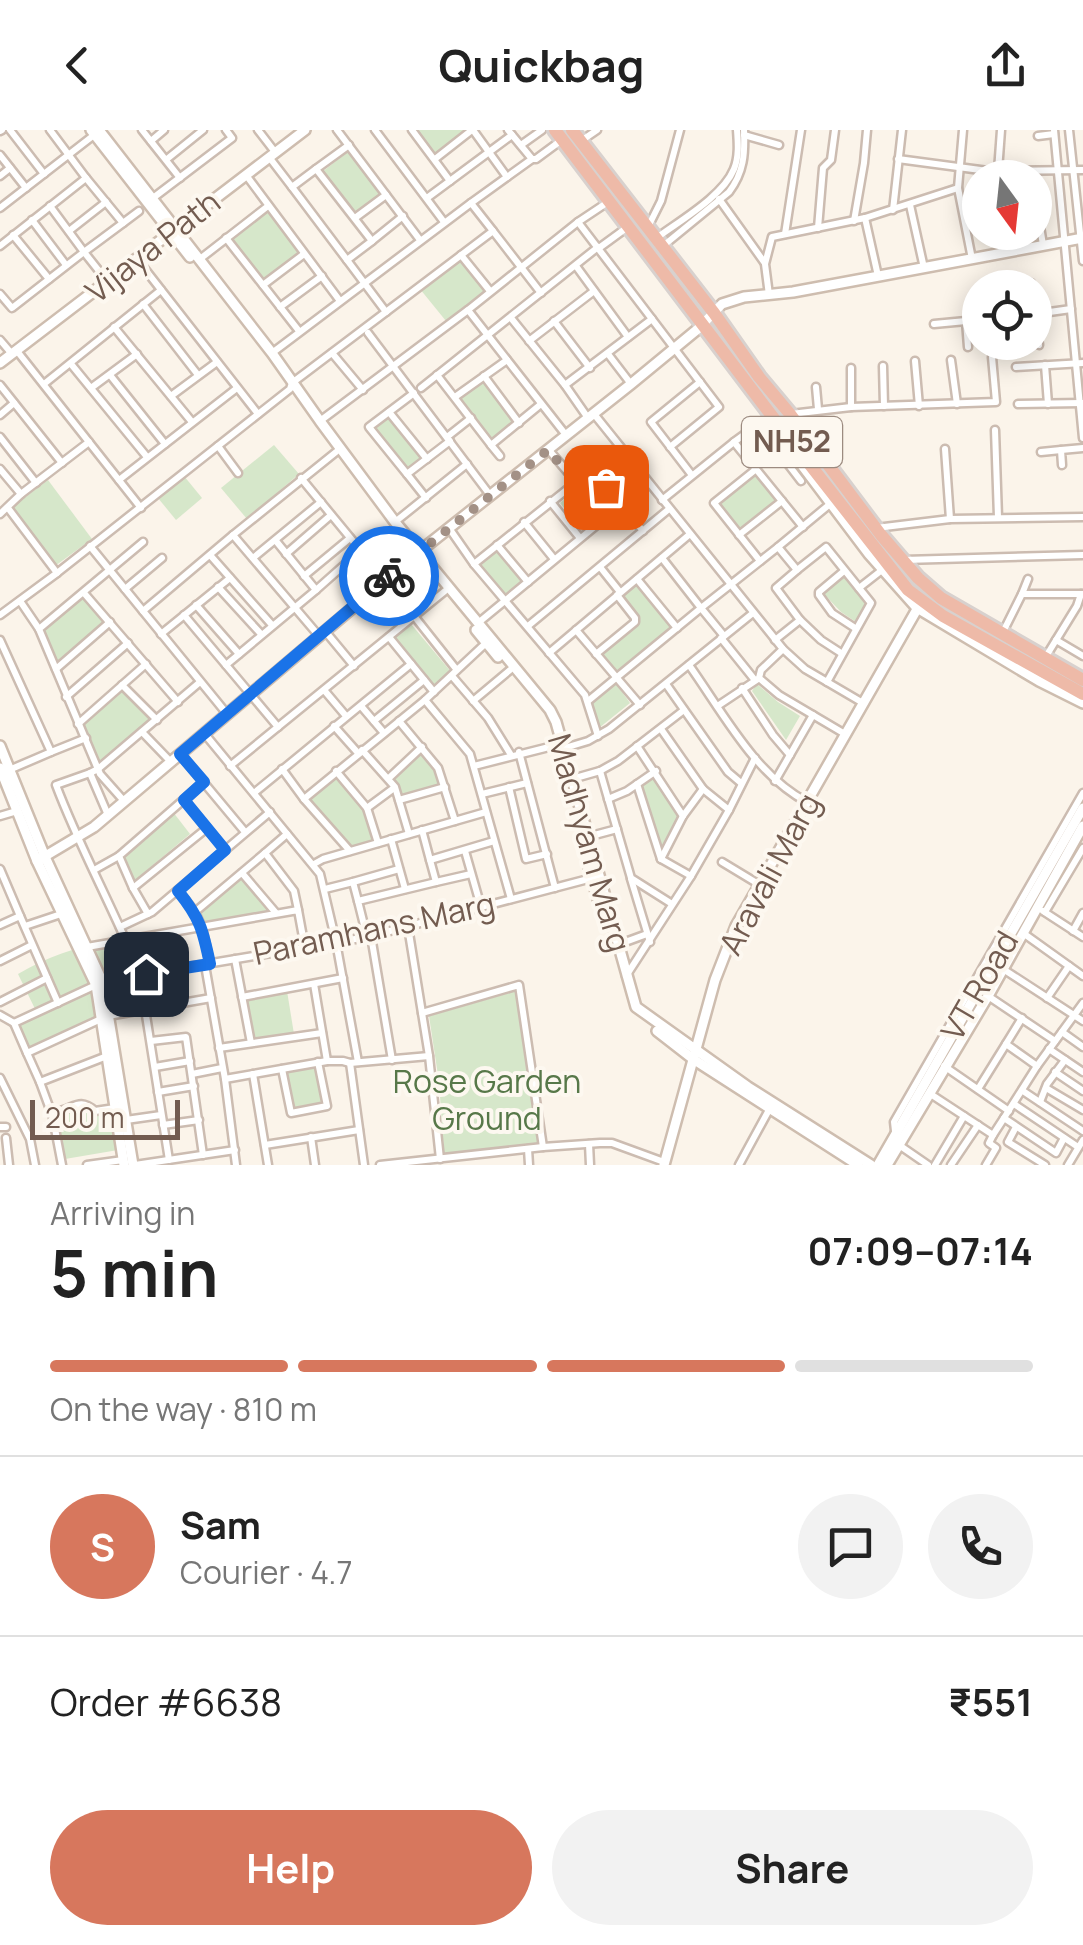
<!DOCTYPE html>
<html lang="en">
<head>
<meta charset="utf-8">
<style>
  body { margin:0; font-family:Manrope,sans-serif; background:#f2f2f2; color:#222; height:100vh; display:flex; flex-direction:column; font-size:38px; white-space:nowrap }
  * { box-sizing:border-box; margin:0 }
  p { font-size:32px; color:#767676 }
  .icon { flex:none; width:55px; height:55px; fill:none; stroke:currentColor; stroke-width:2; stroke-linecap:round; stroke-linejoin:round }
  .map { position:relative; height:1035px; overflow:hidden }
  .details { display:flex; flex-direction:column; background:#fff; flex:1 }
  .details>* { flex:none }
  .needle { width:65px; rotate:165deg }
  .controls { position:absolute; left:962px; top:30px; display:grid; gap:20px }
  .controls a { display:grid; place-items:center; width:90px; height:90px; border-radius:50%; background:#fff; box-shadow:0 5px 25px #0003; font-size:50px }
  .scale { position:absolute; left:30px; bottom:25px; width:150px; box-sizing:border-box; padding-left:10px; border:5px solid #735c50; border-top:0; font-size:28px; line-height:35px; white-space:nowrap; color:#735c50; -webkit-text-stroke:8px #fdf8f0; paint-order:stroke }
  .pin { position:absolute; display:grid; place-items:center; width:85px; height:85px; color:#fff; margin:-42px; border-radius:20px; box-shadow:0 5px 15px #0006 }
  .courier { position:absolute; display:grid; place-items:center; width:100px; height:100px; margin:-50px; border:8px solid #1a73e8; border-radius:50%; background:#fff; color:#222; box-shadow:0 2px 12px #0007 }
  .head em { font-style:normal; font-weight:700 }
  .head div { display:flex; flex-direction:column-reverse }
  .head { display:flex; align-items:center; justify-content:space-between; height:170px; padding:0 50px }
  h1 { font-size:65px; font-weight:700; line-height:75px }
  .bar { display:grid; grid-template-columns:repeat(4,1fr); gap:15px 10px; align-content:center; height:120px; padding:0 50px }
  .bar i { height:12px; border-radius:8px; background:#e0e0e0 }
  .bar .selected { background:#d7775d }
  .bar p { grid-column:span 4 }
  .line { display:flex; align-items:center; gap:25px; padding:0 50px; border-top:2px solid #e0e0e0 }
  .line div { flex:1 }
  .round { display:grid; place-items:center; flex:none; width:105px; height:105px; border-radius:52px; background:#f2f2f2 }
  .primary-button { display:flex; gap:20px; margin-top:auto; padding:20px 50px }
  .primary-button a { flex:1; height:115px; border-radius:60px; background:#d7775d; color:#fff; font-size:40px; font-weight:700; line-height:115px; text-align:center }
  .primary-button a+a { background:#f2f2f2; color:#222 }
  header { display:flex; justify-content:space-between; align-items:center; height:130px; padding:0 50px; background:#fff; font-size:45px; font-weight:700 }
  .map>svg:first-child { display:block }
</style>
</head>
<body>
<header><svg class="icon" aria-label="back" viewBox="0 0 24 24"><path d="M15 5l-7 7 7 7"/></svg>Quickbag<svg class="icon" aria-label="share" viewBox="0 0 24 24"><path d="M12 15V3M7 8l5-5 5 5M5 13v7h14v-7"/></svg></header>
<div class="map">
<svg width="1083" height="1035" viewBox="0 0 1083 1035">
  <rect width="100%" height="100%" fill="#fbf4ea"/>
  <g fill="#d6e7ca">
    <path d="M412 0H472L435 29Z"/>
    <path d="M350 20 385 64 355 88 322 42Z"/>
    <path d="M268 80 302 124 262 153 230 109Z"/>
    <path d="M461 129 486 160 446 191 420 159Z"/>
    <path d="M484 250 515 293 492 311 459 267Z"/>
    <path d="M389 282 427 329 407 344 369 298Z"/>
    <path d="M274 315 299 344 247 389 221 358Z"/>
    <path d="M757 343 778 370 740 401 719 374Z"/>
    <path d="M184 346 202 368 176 390 158 368Z"/>
    <path d="M48 350 92 409 55 436 12 377Z"/>
    <path d="M588 350 608 375 580 397 560 373Z"/>
    <path d="M498 420 523 450 505 465 480 436Z"/>
    <path d="M844 445 868 474 856 492 841 482 824 464Z"/>
    <path d="M638 454 673 497 616 543 599 523 640 491 621 467Z"/>
    <path d="M85 466 106 492 58 535 42 500Z"/>
    <path d="M411 494 452 543 435 559 394 508Z"/>
    <path d="M614 551 630 573 599 598 591 570Z"/>
    <path d="M757 554 778 572 800 586 786 610 752 561Z"/>
    <path d="M122 555 157 590 100 644 78 594Z"/>
    <path d="M422 617 438 638 445 657 399 670 389 648Z"/>
    <path d="M656 641 683 686 661 729 637 654Z"/>
    <path d="M336 646 363 678 373 711 352 718 308 669Z"/>
    <path d="M173 682 190 704 134 751 123 726Z"/>
    <path d="M241 743 277 784 202 797 198 781Z"/>
    <path d="M109 812 117 849 121 884 30 919 19 894 38 885 18 844C47 827 75 817 109 812Z"/>
    <path d="M287 861 294 904 254 911 246 870Z"/>
    <path d="M516 861 540 1013 444 1023 439 952 429 886Z"/>
    <path d="M318 934 326 976 293 982 285 941Z"/>
    <path d="M110 976 118 1020 65 1029 58 985Z"/>
  </g>
  <g fill="none" stroke-linecap="round" stroke-linejoin="round">
    <defs>
      <g id="street">
        <path d="M10 0 44 44"/>
        <path d="M142 0 180 48"/>
        <path d="M258 0 275 22"/>
        <path d="M337 0 420 110"/>
        <path d="M375 0 444 92"/>
        <path d="M412 0 450 51"/>
        <path d="M473 0 507 47"/>
        <path d="M508 0 532 29"/>
        <path d="M963 0 958 58 972 129"/>
        <path d="M1054 0 1083 308"/>
        <path d="M1069 0 1083 131"/>
        <path d="M0 1 2 0"/>
        <path d="M744 5 779 15"/>
        <path d="M1038 6 1054 4"/>
        <path d="M151 11 164 0"/>
        <path d="M581 11 597 0"/>
        <path d="M521 15 542 0"/>
        <path d="M0 25 26 58"/>
        <path d="M269 27 292 57 316 39 372 111 347 130 386 182"/>
        <path d="M167 29 203 0"/>
        <path d="M435 29 472 0"/>
        <path d="M898 29 988 41 1083 40"/>
        <path d="M316 39 349 15"/>
        <path d="M998 41 1001 0"/>
        <path d="M246 45 340 171"/>
        <path d="M0 46 10 38"/>
        <path d="M86 48 123 93 84 122 107 151"/>
        <path d="M292 57 347 130"/>
        <path d="M1035 65 1043 115"/>
        <path d="M153 68 232 8 226 0"/>
        <path d="M427 68 512 5"/>
        <path d="M719 69 764 132"/>
        <path d="M910 75 924 138"/>
        <path d="M0 78 98 2"/>
        <path d="M893 80 902 0"/>
        <path d="M355 88 386 65"/>
        <path d="M865 88 878 146"/>
        <path d="M32 90 66 135"/>
        <path d="M854 91 864 33 867 0"/>
        <path d="M578 92 719 277 670 317"/>
        <path d="M123 93 139 81"/>
        <path d="M648 97 661 71 680 0"/>
        <path d="M818 98 823 38 831 30 835 0"/>
        <path d="M69 101 106 72"/>
        <path d="M493 101 541 163"/>
        <path d="M1003 102 1007 121"/>
        <path d="M785 104 801 0"/>
        <path d="M13 105 49 149"/>
        <path d="M658 107C681 90 723 66 734 39 739 27 738 13 737 0"/>
        <path d="M226 108 299 201"/>
        <path d="M372 111 403 86"/>
        <path d="M0 116 86 48 50 0"/>
        <path d="M663 116 729 62C744 42 745 24 744 0"/>
        <path d="M599 118 625 99"/>
        <path d="M461 125 490 161"/>
        <path d="M137 129 258 284"/>
        <path d="M200 129 268 76"/>
        <path d="M576 136 628 207"/>
        <path d="M1031 153V158"/>
        <path d="M263 155 304 124"/>
        <path d="M0 164 12 178 84 122 50 76"/>
        <path d="M769 165 765 134 772 107 865 88 958 58"/>
        <path d="M143 174 198 245"/>
        <path d="M280 177 322 146"/>
        <path d="M468 180 566 305"/>
        <path d="M1035 183 1039 215"/>
        <path d="M1035 184 1071 179"/>
        <path d="M511 188 565 255 588 288"/>
        <path d="M554 191 590 238"/>
        <path d="M934 194 966 191"/>
        <path d="M114 197 192 292"/>
        <path d="M368 203 490 365"/>
        <path d="M0 210 12 224"/>
        <path d="M529 211 594 161"/>
        <path d="M1004 212V219"/>
        <path d="M968 217 966 191 980 189"/>
        <path d="M17 221 141 378"/>
        <path d="M272 223 471 73"/>
        <path d="M332 223 363 260"/>
        <path d="M608 224 631 254"/>
        <path d="M951 230 957 274"/>
        <path d="M915 231 919 276"/>
        <path d="M71 234 147 327"/>
        <path d="M1045 235 1048 274"/>
        <path d="M883 236 884 276"/>
        <path d="M1016 237 1083 233"/>
        <path d="M851 238V277"/>
        <path d="M110 245 165 314"/>
        <path d="M437 245 491 315 541 274"/>
        <path d="M484 246 519 293"/>
        <path d="M44 254 161 160"/>
        <path d="M0 255 62 333"/>
        <path d="M565 255 652 189"/>
        <path d="M816 257 818 279"/>
        <path d="M91 258 137 224"/>
        <path d="M421 258 598 117"/>
        <path d="M414 263 369 297 407 344 450 311"/>
        <path d="M171 266 217 232"/>
        <path d="M455 267 507 230"/>
        <path d="M1018 274 1082 273"/>
        <path d="M389 282 427 329"/>
        <path d="M594 284 783 519 805 539 863 573"/>
        <path d="M791 284 851 277 996 272 992 227"/>
        <path d="M0 285 14 273"/>
        <path d="M767 288 734 312 803 397"/>
        <path d="M320 291 468 180 578 92 608 72"/>
        <path d="M995 300 998 387"/>
        <path d="M763 301 781 325"/>
        <path d="M0 307 36 353"/>
        <path d="M447 307 471 288"/>
        <path d="M491 315 500 326"/>
        <path d="M218 316 238 343"/>
        <path d="M548 319 576 352"/>
        <path d="M790 319 781 325 801 351"/>
        <path d="M945 319 950 389"/>
        <path d="M1041 322 1061 320"/>
        <path d="M1062 335 1061 320 1083 318"/>
        <path d="M0 339 21 364"/>
        <path d="M591 339 643 401"/>
        <path d="M755 340 714 373 760 431"/>
        <path d="M407 344 426 368"/>
        <path d="M691 344 651 292 700 252"/>
        <path d="M301 348 385 450"/>
        <path d="M119 350 237 258"/>
        <path d="M662 370 734 312"/>
        <path d="M550 371 580 408"/>
        <path d="M8 378 57 443"/>
        <path d="M0 384 21 364 89 312"/>
        <path d="M395 392 467 334"/>
        <path d="M524 392 554 429"/>
        <path d="M449 398 474 434 585 565 598 606"/>
        <path d="M876 398 950 389 1083 387"/>
        <path d="M739 405 782 371"/>
        <path d="M276 411 316 460 361 420"/>
        <path d="M497 415 528 452"/>
        <path d="M90 416 143 481"/>
        <path d="M778 417 830 374"/>
        <path d="M286 424 331 385"/>
        <path d="M210 425 272 495"/>
        <path d="M253 428 321 372"/>
        <path d="M662 428 701 478 778 417 797 440 776 458 800 490"/>
        <path d="M904 430 1083 425"/>
        <path d="M474 434 620 317"/>
        <path d="M600 437 620 462"/>
        <path d="M797 440 826 417 871 473 827 552"/>
        <path d="M844 441 819 462V465L832 483 855 498"/>
        <path d="M304 446 350 408"/>
        <path d="M637 449 677 498"/>
        <path d="M218 457 261 504"/>
        <path d="M859 458 882 440"/>
        <path d="M125 459 162 428"/>
        <path d="M84 463 178 572"/>
        <path d="M1022 464 1028 449"/>
        <path d="M20 471 39 499"/>
        <path d="M196 475 239 524"/>
        <path d="M0 485 57 443 290 259 292 253 493 101 471 73 532 29H536L559 12"/>
        <path d="M184 485 226 535"/>
        <path d="M414 486 456 539"/>
        <path d="M478 493 621 375"/>
        <path d="M528 496 669 379"/>
        <path d="M576 500 640 575"/>
        <path d="M325 501 354 536"/>
        <path d="M1003 502 1022 464H1083"/>
        <path d="M161 504 230 448"/>
        <path d="M319 506 233 405 336 322"/>
        <path d="M389 507 434 562"/>
        <path d="M721 508 754 549"/>
        <path d="M0 510 51 622 86 608"/>
        <path d="M775 510 800 490 821 510 841 523"/>
        <path d="M1056 510 1083 526"/>
        <path d="M783 519 761 540 759 548 779 565 845 604"/>
        <path d="M549 523 690 404"/>
        <path d="M596 524 635 492V488L617 465"/>
        <path d="M1045 528 1077 476 1081 464"/>
        <path d="M689 535C722 581 755 645 807 672"/>
        <path d="M56 539 110 492"/>
        <path d="M452 546 488 588 511 625"/>
        <path d="M666 554 728 642 741 653"/>
        <path d="M122 555 157 590"/>
        <path d="M742 558 773 605 790 625"/>
        <path d="M324 560 346 586"/>
        <path d="M66 567 128 513"/>
        <path d="M425 570 470 624 511 769"/>
        <path d="M473 571 510 540"/>
        <path d="M588 571 701 478 724 506"/>
        <path d="M719 575 758 549"/>
        <path d="M361 576 384 603"/>
        <path d="M227 584 143 481 233 405"/>
        <path d="M374 591 424 550"/>
        <path d="M399 591 438 638 455 691"/>
        <path d="M78 594 146 534"/>
        <path d="M334 596 358 623"/>
        <path d="M278 597 226 535 316 460"/>
        <path d="M661 599 703 659 729 680"/>
        <path d="M142 602 170 631"/>
        <path d="M204 603 320 744 336 812 358 932"/>
        <path d="M637 616 683 686"/>
        <path d="M362 620 395 657 409 704"/>
        <path d="M558 620 588 611 609 599 753 483"/>
        <path d="M519 622 555 758"/>
        <path d="M180 624 245 702"/>
        <path d="M230 636 445 461"/>
        <path d="M474 636 557 615"/>
        <path d="M282 639 304 669 350 721"/>
        <path d="M9 640 51 622"/>
        <path d="M336 641 367 678 378 713"/>
        <path d="M600 641 631 748 672 774"/>
        <path d="M90 643 56 655C76 708 102 757 125 809"/>
        <path d="M389 648 422 617"/>
        <path d="M572 649 600 641 618 631 684 580"/>
        <path d="M775 651 813 585"/>
        <path d="M637 654 661 729 691 746"/>
        <path d="M509 657 526 729 547 724"/>
        <path d="M254 663 411 534"/>
        <path d="M482 664 527 653"/>
        <path d="M304 669 425 570 486 513"/>
        <path d="M608 669 627 661 656 641"/>
        <path d="M184 670 225 720"/>
        <path d="M399 670 445 657"/>
        <path d="M124 671 100 644 39 499 143 412"/>
        <path d="M367 678 394 658"/>
        <path d="M108 685 90 643 98 639 200 552"/>
        <path d="M0 686 17 681"/>
        <path d="M422 700 430 730"/>
        <path d="M287 704 265 723 294 761 298 780"/>
        <path d="M587 707 617 699"/>
        <path d="M391 709 405 759"/>
        <path d="M465 721 481 777"/>
        <path d="M661 729 683 686 703 659"/>
        <path d="M722 732 760 755"/>
        <path d="M314 734 323 729 486 682"/>
        <path d="M0 739 20 786"/>
        <path d="M94 740 119 726"/>
        <path d="M242 743 276 783"/>
        <path d="M631 749 650 812"/>
        <path d="M353 752 399 739"/>
        <path d="M436 752 471 744"/>
        <path d="M133 758 207 698"/>
        <path d="M325 759 353 752 358 771"/>
        <path d="M178 761 195 782"/>
        <path d="M1043 781 1083 807"/>
        <path d="M1045 782 1083 718"/>
        <path d="M148 784 133 758 119 726 204 652"/>
        <path d="M0 795 20 786 58 873"/>
        <path d="M25 796 61 784"/>
        <path d="M120 797 152 782 270 682"/>
        <path d="M408 797 429 926 440 1029"/>
        <path d="M1073 801 1083 783"/>
        <path d="M1023 803 1083 846"/>
        <path d="M371 806 392 930"/>
        <path d="M367 807 358 771 436 752 430 730 494 711"/>
        <path d="M617 815 647 804"/>
        <path d="M87 817 298 780 305 818"/>
        <path d="M235 829 251 913"/>
        <path d="M0 831 32 815"/>
        <path d="M210 834 202 797 195 782 265 723"/>
        <path d="M205 835 225 949 236 1035"/>
        <path d="M1003 839 1083 891"/>
        <path d="M626 846 691 746 729 680 755 628"/>
        <path d="M314 854 327 931"/>
        <path d="M988 866 1055 911"/>
        <path d="M242 867 343 848"/>
        <path d="M1047 868 1069 836"/>
        <path d="M0 872 47 848"/>
        <path d="M145 879 169 1030"/>
        <path d="M422 883 519 855 543 1017"/>
        <path d="M0 885 14 893 96 855 117 849 367 807 592 748"/>
        <path d="M108 886 211 868"/>
        <path d="M1022 888 1006 914 1037 936"/>
        <path d="M14 893 27 923 101 889"/>
        <path d="M1062 902 1083 917"/>
        <path d="M151 911 186 907 203 1025"/>
        <path d="M219 918 322 903"/>
        <path d="M1049 919 1083 942"/>
        <path d="M27 923 40 952"/>
        <path d="M107 926 40 952 51 982C73 982 77 965 95 981L115 978"/>
        <path d="M350 933 364 1035"/>
        <path d="M944 936 1009 981"/>
        <path d="M155 937 190 931"/>
        <path d="M282 939 291 983 327 976 318 932"/>
        <path d="M1055 942 1083 961"/>
        <path d="M192 944 222 938"/>
        <path d="M253 944 268 1035"/>
        <path d="M0 948 30 1009 35 1035"/>
        <path d="M225 949 327 931H343L350 933 429 926"/>
        <path d="M1046 958 1083 980"/>
        <path d="M978 959 1006 914"/>
        <path d="M1023 961 1083 1001"/>
        <path d="M158 962 194 956"/>
        <path d="M929 963 993 1005 1004 988"/>
        <path d="M1040 972 1047 954 1065 930"/>
        <path d="M1014 974 1078 1017"/>
        <path d="M52 983 62 1035"/>
        <path d="M126 990 161 985"/>
        <path d="M163 995 199 990"/>
        <path d="M0 997H6"/>
        <path d="M1016 997 1008 1012 1045 1035"/>
        <path d="M895 1001 894 992 1083 663"/>
        <path d="M311 1007 315 1035"/>
        <path d="M6 1008 9 1035"/>
        <path d="M1064 1008 1056 1023 1004 988 1037 936 1083 873"/>
        <path d="M589 1014 590 1035"/>
        <path d="M265 1015 359 1000"/>
        <path d="M899 1015 928 1035"/>
        <path d="M528 1019 529 1035"/>
        <path d="M87 1035 123 1030"/>
        <path d="M135 1035 235 1020"/>
        <path d="M380 1035 543 1017 600 1013H612L664 1032"/>
        <path d="M739 1035 770 978"/>
        <path d="M935 1035 964 986"/>
        <path d="M951 1035 978 995"/>
        <path d="M986 1035 996 1018 989 1013 993 1005"/>
        <path d="M1068 1035 1083 1010"/>
      </g>
      <g id="secondary">
        <path d="M91 0 190 127"/>
        <path d="M99 0 272 223 320 291 395 392 550 580 556 592 636 877 748 957 871 1035"/>
        <path d="M0 233 305 0"/>
        <path d="M789 318 869 424 917 478 1039 551 1083 573"/>
        <path d="M476 500 498 527"/>
        <path d="M0 616 45 727 103 853 133 1035"/>
        <path d="M0 638 37 731 96 855 124 1035"/>
        <path d="M37 731 94 697 415 425 631 254 699 198 722 174 744 167 793 162 1083 108"/>
        <path d="M588 734 599 772"/>
        <path d="M657 901 693 929 858 1035"/>
        <path d="M664 1035 715 850 736 796 920 474"/>
        <path d="M878 1035 1083 678"/>
        <path d="M887 1035 988 866 1083 696"/>
      </g>
      <g id="highway">
        <path d="M555 0 775 290 908 460 943 486 1083 564"/>
        <path d="M572 0 714 183 759 247 790 284 881 405 918 448 941 468 1083 550"/>
      </g>
    </defs>
    <use href="#street" stroke="#ccbcb1" stroke-width="11"/>
    <use href="#secondary" stroke="#cebdaf" stroke-width="14"/>
    <use href="#highway" stroke="#d8d1ce" stroke-width="18"/>
    <use href="#street" stroke="#fff" stroke-width="6"/>
    <use href="#secondary" stroke="#fff" stroke-width="9"/>
    <use href="#highway" stroke="#eebaa8" stroke-width="12"/>
  </g>
  <g fill="none" stroke-linecap="round" stroke-linejoin="round">
    <path stroke="#a39186" stroke-width="10" stroke-dasharray="0 18" d="M389 446 548 320 576 352 591 339 606 357"/>
    <path stroke="#1a73e8" stroke-width="12" d="M146 844 210 834C203 800 200 788 178 761L225 720 184 670 204 652 180 624 389 446"/>
  </g>
  <g text-anchor="middle" stroke-width="8" stroke-linejoin="round" paint-order="stroke">
    <rect fill="#fdf8f0" stroke="#9c8b80" stroke-width="2.5" x="742" y="287" width="100" height="50" rx="8"/>
    <g font-size="30" font-weight="bold" fill="#735c50">
      <text x="792" y="322">NH52</text>
    </g>
    <g font-size="32" fill="#735c50" stroke="#fdf8f0">
      <text transform="translate(153 117) rotate(-38)" y="11">Vijaya Path</text>
      <text transform="translate(589 713) rotate(74)" y="11">Madhyam Marg</text>
      <text transform="translate(770 744) rotate(-62)" y="11">Aravali Marg</text>
      <text transform="translate(374 799) rotate(-12)" y="11">Paramhans Marg</text>
      <text transform="translate(980 856) rotate(-60)" y="11">VT Road</text>
    </g>
    <g font-size="32" fill="#577849" stroke="#fdf8f0">
      <text x="487" y="963">Rose Garden<tspan x="487" dy="37">Ground</tspan></text>
    </g>
  </g>
</svg>
<div class="controls">
<a><svg class="needle" viewBox="-14 -14 28 28"><path d="M0-13l5 13h-10z" fill="#e53935"/><path d="M0 13l5-13h-10z" fill="#767676"/></svg></a>
<a><svg class="icon" aria-label="locate" viewBox="0 0 24 24"><circle cx="12" cy="12" r="6"/><path d="M12 2v4M12 18v4M2 12h4M18 12h4"/></svg></a>
</div>
<div class="scale">200 m</div>
<div class="pin" style="left:606px;top:357px;background:#ea580c"><svg class="icon" aria-label="bag" viewBox="0 0 24 24"><path d="M5 8h14l-1 12H6zM9 8a3 3 0 0 1 6 0"/></svg></div>
<div class="pin" style="left:146px;top:844px;background:#1f2937"><svg class="icon" aria-label="home" viewBox="0 0 24 24"><path d="M3 11l9-7 9 7M6 9v11h12V9"/></svg></div>
<div class="courier" style="left:389px;top:446px"><svg class="icon" aria-label="bike" viewBox="0 0 24 24"><circle cx="6" cy="16" r="4"/><circle cx="18" cy="16" r="4"/><path d="M6 16l4-8h5l3 8M10 8l3 8H6M13 5h3"/></svg></div>
</div>
<section class="details">
<div class="head"><div><h1>5 min</h1><p>Arriving in</p></div><em>07:09–07:14</em></div>
<div class="bar"><i class="selected"></i><i class="selected"></i><i class="selected"></i><i></i><p>On the way · 810 m</p></div>
<div class="line" style="height:180px"><b class="round" style="background:#d7775d;color:#fff">S</b><div><b>Sam</b><p>Courier · 4.7</p></div><a class="round"><svg class="icon" aria-label="chat" viewBox="0 0 24 24"><path d="M4 5h16v11H9l-5 4z"/></svg></a><a class="round"><svg class="icon" aria-label="phone" viewBox="0 0 24 24"><path d="M5 4h4l2 5-3 2q2 4 5 5l2-3 5 2v4C11 20 4 13 5 4z"/></svg></a></div>
<div class="line" style="height:130px"><div>Order #6638</div><b>₹551</b></div>
<div class="primary-button"><a>Help</a><a>Share</a></div>
</section>
</body>
</html>
